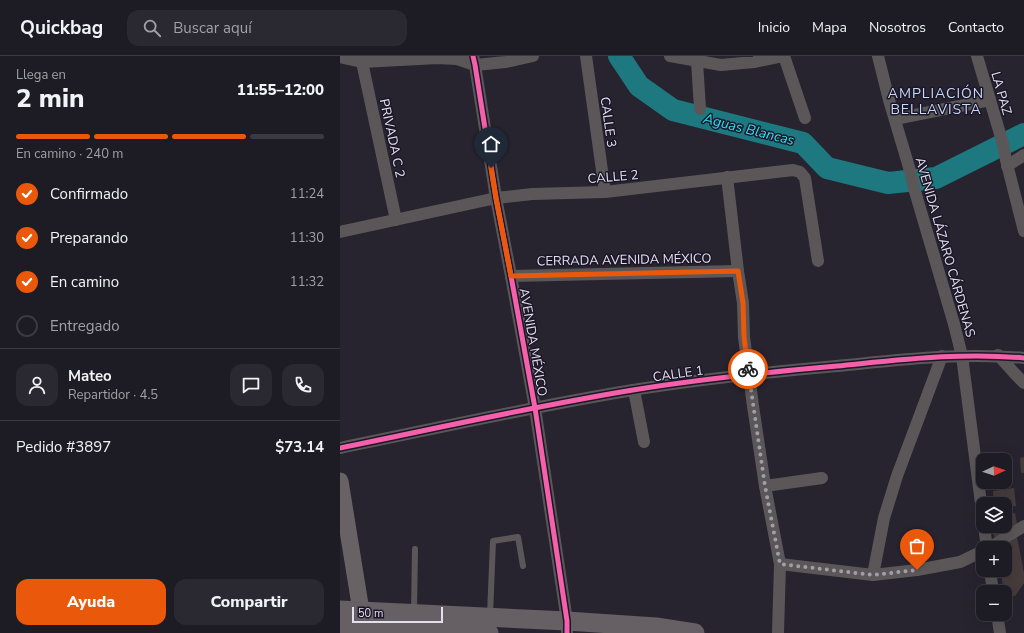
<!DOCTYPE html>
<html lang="es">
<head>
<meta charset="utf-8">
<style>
  body { margin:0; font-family:"Nunito Sans",sans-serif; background:#2a2830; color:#f1f3f6; height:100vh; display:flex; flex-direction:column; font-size:15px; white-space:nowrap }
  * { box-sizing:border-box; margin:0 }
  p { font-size:13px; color:#a0a1a6 }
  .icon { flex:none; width:22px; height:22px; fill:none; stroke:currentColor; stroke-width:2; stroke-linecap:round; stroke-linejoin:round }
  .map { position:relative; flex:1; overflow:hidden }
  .details { display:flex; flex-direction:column; background:#1d1b23; width:340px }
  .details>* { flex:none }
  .needle { width:26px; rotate:87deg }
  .tools { position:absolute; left:636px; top:397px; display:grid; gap:8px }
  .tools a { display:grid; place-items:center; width:36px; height:36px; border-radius:8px; background:#1d1b23; box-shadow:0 4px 16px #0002,0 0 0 1px #3b3941; font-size:20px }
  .scale { position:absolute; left:12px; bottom:10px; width:91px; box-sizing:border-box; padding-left:4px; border:2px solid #e3e0ed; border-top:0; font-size:11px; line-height:14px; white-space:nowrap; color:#e3e0ed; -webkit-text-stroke:3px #1c1629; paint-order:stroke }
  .pin { position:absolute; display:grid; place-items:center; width:34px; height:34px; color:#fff; margin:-41px -17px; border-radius:50% 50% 50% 0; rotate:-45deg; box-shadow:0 0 4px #0007 }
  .pin .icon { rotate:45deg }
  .courier { position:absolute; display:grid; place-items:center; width:40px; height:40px; margin:-20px; border:3px solid #ea580c; border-radius:50%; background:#fff; color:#222; box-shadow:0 1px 5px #0007 }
  .overview em { font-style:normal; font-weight:800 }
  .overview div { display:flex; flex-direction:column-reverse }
  .overview { display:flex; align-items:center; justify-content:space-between; height:68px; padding:0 16px }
  h1 { font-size:26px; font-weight:800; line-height:30px }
  .bar { display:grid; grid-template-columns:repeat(4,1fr); gap:6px 4px; align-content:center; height:48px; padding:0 16px }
  .bar i { height:5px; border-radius:3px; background:#3b3941 }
  .bar .selected { background:#ea580c }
  .bar p { grid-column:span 4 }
  .line { display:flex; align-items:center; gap:10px; padding:0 16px; border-top:1px solid #3b3941 }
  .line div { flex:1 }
  .round { display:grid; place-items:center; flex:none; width:42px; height:42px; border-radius:12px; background:#2a2830 }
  ol { padding:0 16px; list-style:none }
  li { display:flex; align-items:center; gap:12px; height:44px }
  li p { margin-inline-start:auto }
  li .icon { padding:4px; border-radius:50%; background:#ea580c; color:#fff; stroke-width:4 }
  li:last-child { color:#a0a1a6 }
  li i { width:22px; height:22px; border:2px solid #3b3941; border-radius:50% }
  .primary-button { display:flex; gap:8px; margin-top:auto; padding:8px 16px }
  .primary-button a { flex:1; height:46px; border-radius:12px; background:#ea580c; color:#fff; font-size:16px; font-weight:800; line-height:46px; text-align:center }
  .primary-button a+a { background:#2a2830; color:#f1f3f6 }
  header { display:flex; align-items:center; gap:24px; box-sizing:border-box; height:56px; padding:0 20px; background:#1d1b23; border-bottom:1px solid #3b3941 }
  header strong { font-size:19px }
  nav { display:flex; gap:22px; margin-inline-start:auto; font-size:14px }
  .search { width:280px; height:36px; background:#2a2830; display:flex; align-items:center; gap:10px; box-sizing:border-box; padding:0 14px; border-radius:12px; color:#a0a1a6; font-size:15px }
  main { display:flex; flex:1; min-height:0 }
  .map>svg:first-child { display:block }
</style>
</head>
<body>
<header>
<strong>Quickbag</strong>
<div class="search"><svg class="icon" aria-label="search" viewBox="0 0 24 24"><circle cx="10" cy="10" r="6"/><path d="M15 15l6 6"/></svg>Buscar aquí</div>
<nav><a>Inicio</a><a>Mapa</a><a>Nosotros</a><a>Contacto</a></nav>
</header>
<main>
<section class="details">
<div class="overview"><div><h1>2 min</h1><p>Llega en</p></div><em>11:55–12:00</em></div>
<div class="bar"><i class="selected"></i><i class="selected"></i><i class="selected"></i><i></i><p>En camino · 240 m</p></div>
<ol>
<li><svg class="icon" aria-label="check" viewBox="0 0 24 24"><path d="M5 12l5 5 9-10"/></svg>Confirmado<p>11:24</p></li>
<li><svg class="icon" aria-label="check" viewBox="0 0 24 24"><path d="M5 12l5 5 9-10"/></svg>Preparando<p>11:30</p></li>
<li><svg class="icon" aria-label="check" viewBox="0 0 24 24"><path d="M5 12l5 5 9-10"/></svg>En camino<p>11:32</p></li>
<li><i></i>Entregado</li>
</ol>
<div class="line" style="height:72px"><a class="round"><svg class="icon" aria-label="person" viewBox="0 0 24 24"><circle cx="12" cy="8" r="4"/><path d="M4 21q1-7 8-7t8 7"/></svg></a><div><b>Mateo</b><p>Repartidor · 4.5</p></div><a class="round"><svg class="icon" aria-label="chat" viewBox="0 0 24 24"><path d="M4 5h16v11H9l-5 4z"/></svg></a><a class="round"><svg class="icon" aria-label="phone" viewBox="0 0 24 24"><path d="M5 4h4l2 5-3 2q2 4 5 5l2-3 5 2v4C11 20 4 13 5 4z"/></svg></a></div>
<div class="line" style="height:52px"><div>Pedido #3897</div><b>$73.14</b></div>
<div class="primary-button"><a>Ayuda</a><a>Compartir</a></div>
</section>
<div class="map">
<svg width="684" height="577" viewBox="0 0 684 577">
  <rect width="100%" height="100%" fill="#27242f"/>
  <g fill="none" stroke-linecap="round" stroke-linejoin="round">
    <path stroke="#1d797f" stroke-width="22" d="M279 0 299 30 333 54 463 87 487 112 548 127 596 122 684 78"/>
  </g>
  <g fill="#463c3c">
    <path d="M684 401V417H681L680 402Z"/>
    <path d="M674 432 676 450 665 451V448H654L653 435Z"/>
    <path d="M675 457 678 473 667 474 665 458Z"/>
    <path d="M653 470H666L667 479 654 481Z"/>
    <path d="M677 481 684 517V527L675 540H665V536H664L661 519 669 515 665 501V492H662Z"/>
  </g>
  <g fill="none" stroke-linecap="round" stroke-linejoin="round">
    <g stroke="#5b5759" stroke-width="6">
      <path d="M74 555 75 493"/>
      <path d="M150 559 153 485 178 481 183 510"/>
    </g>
    <g stroke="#5b5759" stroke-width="12">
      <path d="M133 0 135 9 156 142 171 220 195 352 227 565V577"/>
      <path d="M246 0 265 136"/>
      <path d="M330 0 381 9 414 6 443 0"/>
      <path d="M444 0 465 62"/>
      <path d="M538 0 549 44 571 118 574 132 614 268 622 300 643 463"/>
      <path d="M637 0 663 88 666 104 684 175"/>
      <path d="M0 1 22 6 98 2 117 3 135 9 166 6 193 0"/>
      <path d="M357 5 360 53"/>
      <path d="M22 6 56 164"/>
      <path d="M555 63 650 44"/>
      <path d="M667 110 684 99"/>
      <path d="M387 121 398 215 403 247 404 281 413 350 425 430 440 508 438 577"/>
      <path d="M0 176 156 142 192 138 265 136 453 114 460 116 465 122 478 205"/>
      <path d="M171 220 398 215"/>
      <path d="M658 299 677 320 684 327"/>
      <path d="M294 334 304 386"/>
      <path d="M0 392C98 372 195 350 293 334 361 323 429 316 497 310 559 304 621 296 684 302"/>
      <path d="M425 430 482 422"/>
      <path d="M644 470 647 492"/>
      <path d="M649 492 684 470"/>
      <path d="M440 508 533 519 577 514 620 506 643 495"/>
      <path d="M650 514 653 536"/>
      <path d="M533 519 544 462 557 420 602 300"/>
      <path d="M657 558 660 577"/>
    </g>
    <path stroke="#686265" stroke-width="17" d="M0 425 23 567"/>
    <g stroke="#666064" stroke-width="19">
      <path d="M0 554 227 565 316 571 355 577"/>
      <path d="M0 568 149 577"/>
    </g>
    <defs>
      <g id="cycleway">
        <path d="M133 0 135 9 156 142 171 220 195 352 227 565V577"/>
        <path d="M0 392C98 372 195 350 293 334 361 323 429 316 497 310 559 304 621 296 684 302"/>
      </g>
    </defs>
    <use href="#cycleway" stroke="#1c1629" stroke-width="8"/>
    <use href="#cycleway" stroke="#f560ab" stroke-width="5"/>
  </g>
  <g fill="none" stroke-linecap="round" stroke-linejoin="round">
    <path stroke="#a19eaa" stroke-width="4" stroke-dasharray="0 7.2" d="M408 313 425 430 440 508 533 519 577 514"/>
    <path stroke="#ea580c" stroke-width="5" d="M151 112 156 142 171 220 398 215 403 247 404 281 408 313"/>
  </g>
  <g text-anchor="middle" stroke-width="3" stroke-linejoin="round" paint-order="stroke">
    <g font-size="13" fill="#e3e0ed" stroke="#1c1629">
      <text transform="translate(662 37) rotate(74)" y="5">LA PAZ</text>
      <text transform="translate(269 66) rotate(82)" y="5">CALLE 3</text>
      <text transform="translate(53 82) rotate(78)" y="5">PRIVADA C 2</text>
      <text transform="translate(273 120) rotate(-5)" y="5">CALLE 2</text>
      <text transform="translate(606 191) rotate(74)" y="5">AVENIDA LÁZARO CÁRDENAS</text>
      <text transform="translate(284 203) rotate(-1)" y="5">CERRADA AVENIDA MÉXICO</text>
      <text transform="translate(194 286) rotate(80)" y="5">AVENIDA MÉXICO</text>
      <text transform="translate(338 317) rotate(-8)" y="5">CALLE 1</text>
    </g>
    <g font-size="14" letter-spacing="1" fill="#cadcf5" stroke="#1c1629">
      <text x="596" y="42">AMPLIACIÓN<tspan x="596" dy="16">BELLAVISTA</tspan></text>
    </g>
    <g font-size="14" font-style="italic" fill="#26e5f1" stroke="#1c1629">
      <text transform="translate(409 73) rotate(14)" y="5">Aguas Blancas</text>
    </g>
  </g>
</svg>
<div class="tools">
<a><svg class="needle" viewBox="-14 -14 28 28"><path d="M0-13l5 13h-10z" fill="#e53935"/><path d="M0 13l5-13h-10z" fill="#a0a1a6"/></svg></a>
<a><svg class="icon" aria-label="layers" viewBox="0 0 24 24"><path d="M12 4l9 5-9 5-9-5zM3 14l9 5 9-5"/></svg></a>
<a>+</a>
<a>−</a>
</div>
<div class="scale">50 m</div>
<div class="pin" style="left:577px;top:514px;background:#ea580c"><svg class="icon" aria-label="bag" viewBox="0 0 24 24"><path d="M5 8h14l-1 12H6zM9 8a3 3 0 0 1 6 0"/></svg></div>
<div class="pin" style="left:151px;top:112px;background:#1f2937"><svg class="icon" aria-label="home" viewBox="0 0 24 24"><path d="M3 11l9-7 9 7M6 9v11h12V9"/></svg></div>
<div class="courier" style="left:408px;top:313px"><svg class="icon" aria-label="bike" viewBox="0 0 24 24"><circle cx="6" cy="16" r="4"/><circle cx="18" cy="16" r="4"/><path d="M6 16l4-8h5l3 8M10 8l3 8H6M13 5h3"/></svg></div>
</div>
</main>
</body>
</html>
